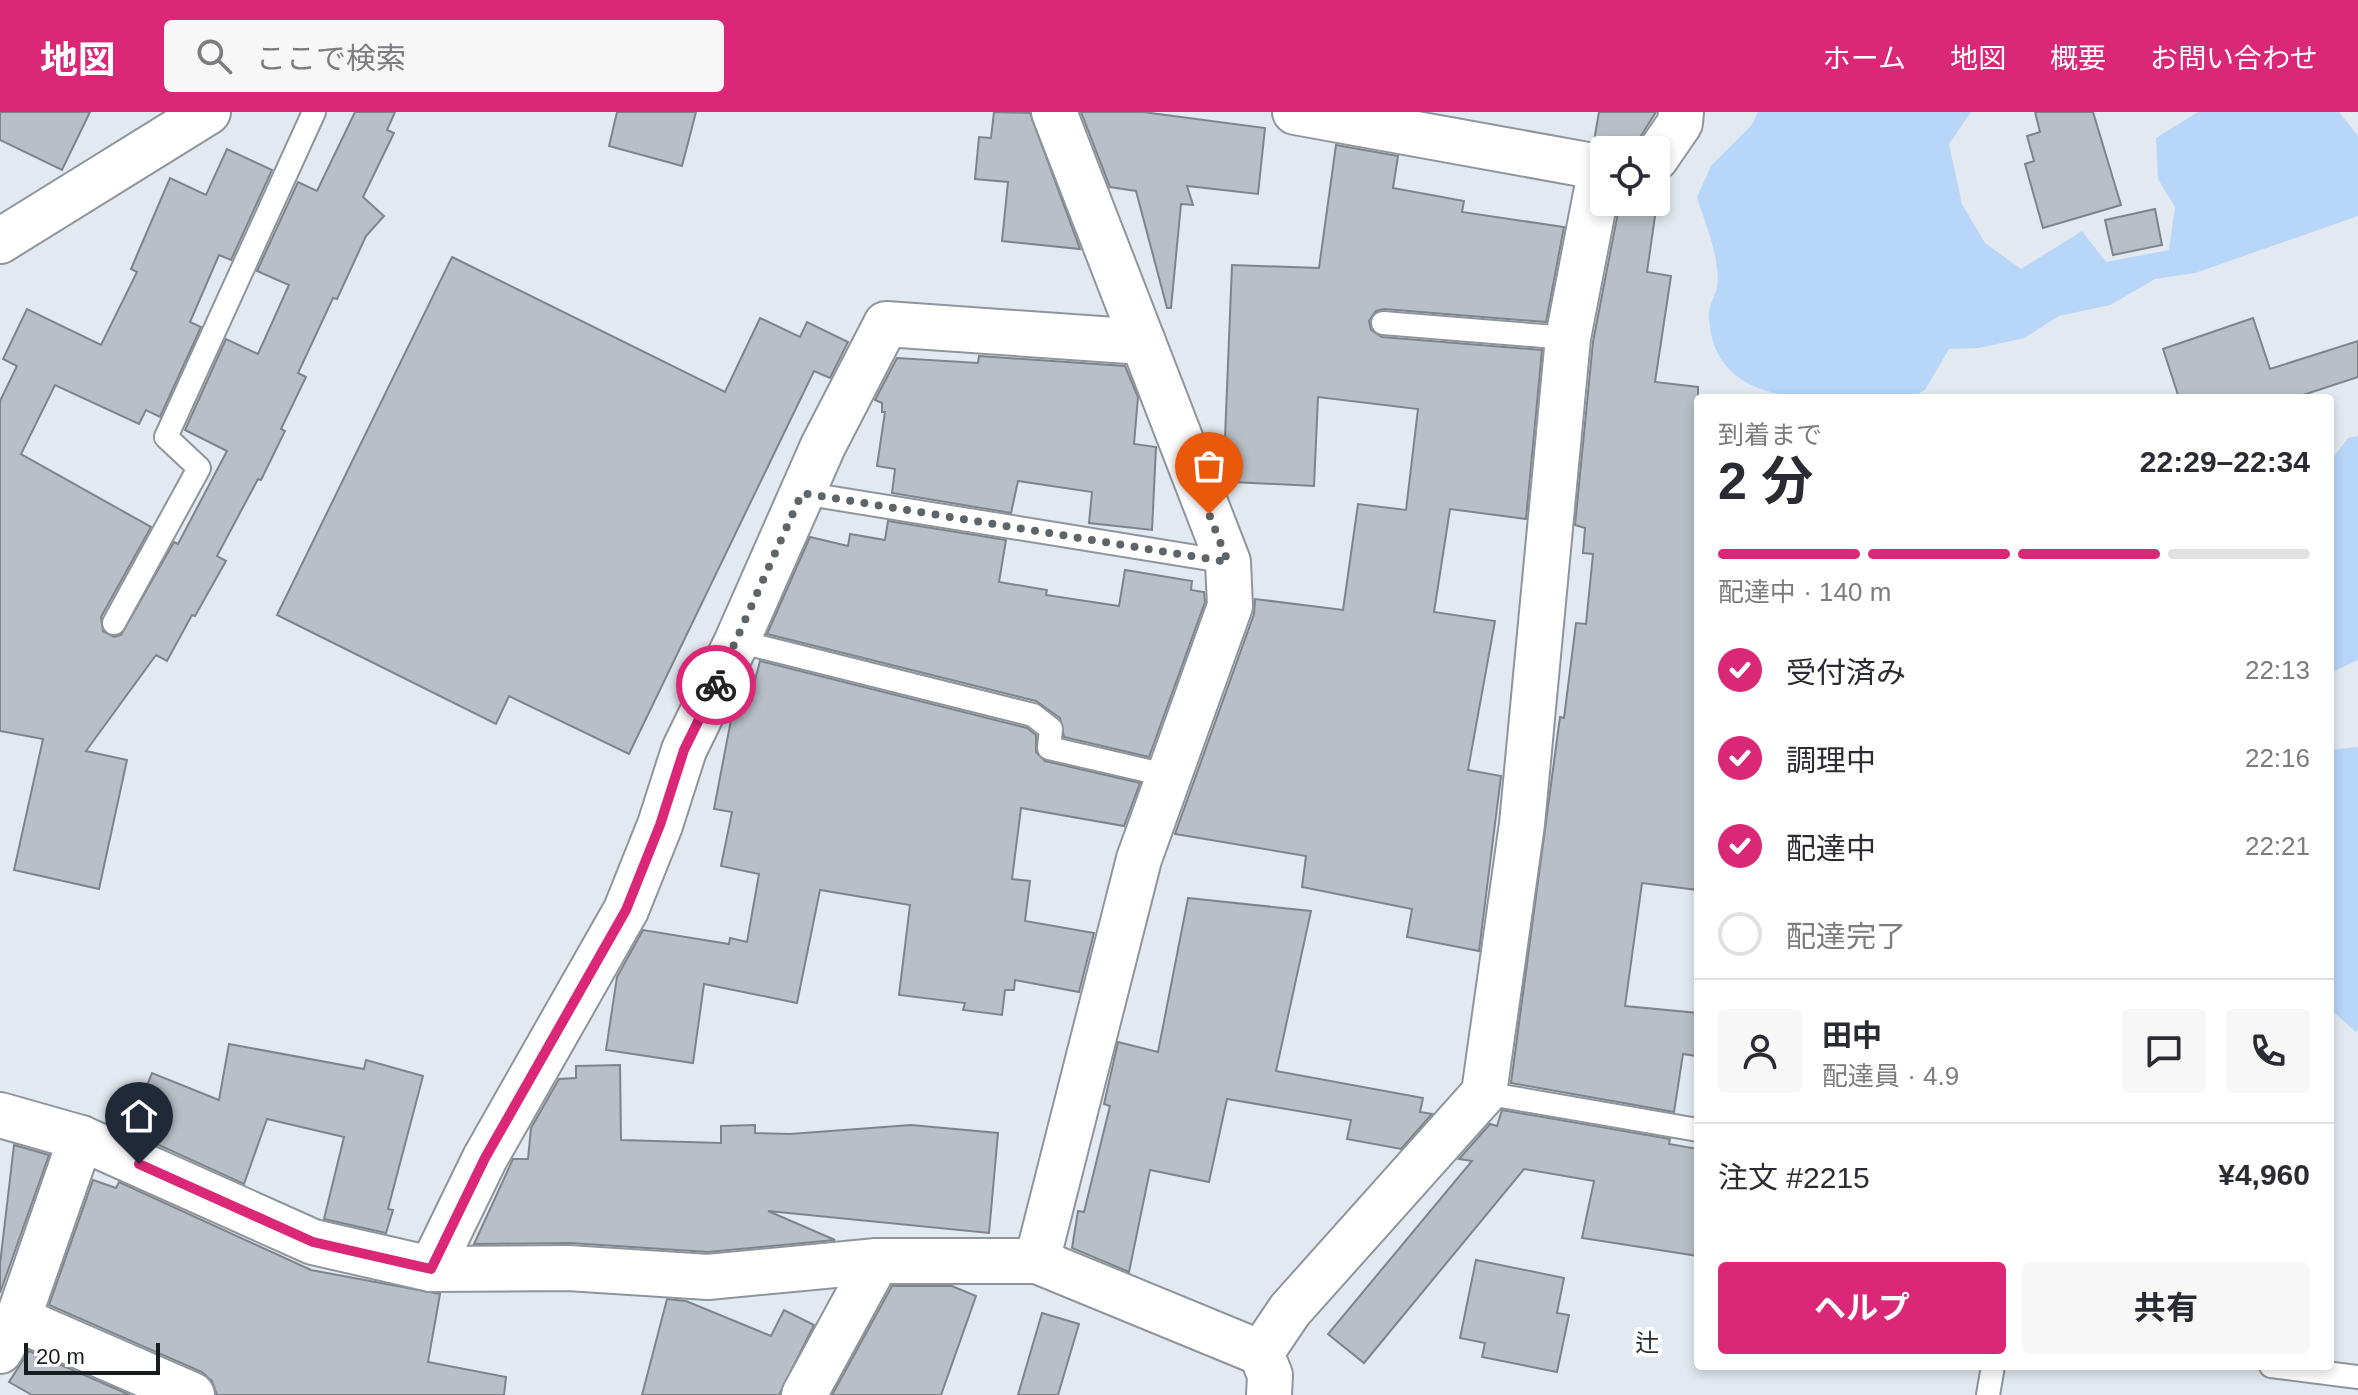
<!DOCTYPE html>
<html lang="ja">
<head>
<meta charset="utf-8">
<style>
  body { margin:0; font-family:Arial,"Noto Sans JP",sans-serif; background:#f7f7f7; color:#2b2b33; height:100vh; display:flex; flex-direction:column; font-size:30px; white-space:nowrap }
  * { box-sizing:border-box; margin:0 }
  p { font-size:26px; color:#7c7c81 }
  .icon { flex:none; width:44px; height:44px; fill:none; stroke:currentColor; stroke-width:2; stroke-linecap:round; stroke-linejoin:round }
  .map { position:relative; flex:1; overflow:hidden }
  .side { position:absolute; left:1694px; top:282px; width:640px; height:976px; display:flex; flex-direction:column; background:#fff; border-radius:8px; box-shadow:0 4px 12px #0003 }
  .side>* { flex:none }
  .tools { position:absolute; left:1590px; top:24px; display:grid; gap:16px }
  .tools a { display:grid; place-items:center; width:80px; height:80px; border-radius:8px; background:#fff; box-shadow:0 4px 12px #0003; font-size:40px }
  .scale { position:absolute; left:24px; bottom:20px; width:136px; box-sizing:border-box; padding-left:8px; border:4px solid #191c1e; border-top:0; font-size:22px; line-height:28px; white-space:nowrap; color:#191c1e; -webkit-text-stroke:6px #fff; paint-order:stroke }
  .pin { position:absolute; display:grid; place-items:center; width:68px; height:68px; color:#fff; margin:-82px -34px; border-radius:50% 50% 50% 0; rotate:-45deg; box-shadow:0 0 8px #0007 }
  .pin .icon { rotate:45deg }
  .courier { position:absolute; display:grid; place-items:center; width:80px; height:80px; margin:-40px; border:6px solid #db2777; border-radius:50%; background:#fff; color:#222; box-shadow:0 2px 10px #0007 }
  .overview em { font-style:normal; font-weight:700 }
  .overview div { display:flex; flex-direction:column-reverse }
  .overview { display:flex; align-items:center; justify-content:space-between; height:136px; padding:0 24px }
  h1 { font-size:52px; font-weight:700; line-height:60px }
  .bar { display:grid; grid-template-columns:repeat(4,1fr); gap:12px 8px; align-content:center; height:96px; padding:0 24px }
  .bar i { height:10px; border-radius:6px; background:#e1e1e2 }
  .bar .on { background:#db2777 }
  .bar p { grid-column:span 4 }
  .line { display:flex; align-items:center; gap:20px; padding:0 24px; border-top:2px solid #e1e1e2 }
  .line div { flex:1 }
  .round { display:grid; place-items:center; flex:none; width:84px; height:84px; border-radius:8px; background:#f7f7f7 }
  ol { padding:0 24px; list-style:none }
  li { display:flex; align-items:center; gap:24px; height:88px }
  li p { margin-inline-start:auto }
  li .icon { padding:8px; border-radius:50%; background:#db2777; color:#fff; stroke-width:4 }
  li:last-child { color:#7c7c81 }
  li i { width:44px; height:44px; border:4px solid #e1e1e2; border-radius:50% }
  .cta { display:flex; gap:16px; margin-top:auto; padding:16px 24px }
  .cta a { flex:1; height:92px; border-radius:8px; background:#db2777; color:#fff; font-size:32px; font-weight:700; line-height:92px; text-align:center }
  .cta a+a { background:#f7f7f7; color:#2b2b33 }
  header { display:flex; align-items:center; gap:48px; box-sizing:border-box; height:112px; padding:0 40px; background:#db2777; color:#fff }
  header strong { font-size:38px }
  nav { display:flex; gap:44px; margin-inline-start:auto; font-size:28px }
  .search { width:560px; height:72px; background:#f7f7f7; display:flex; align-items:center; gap:20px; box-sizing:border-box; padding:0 28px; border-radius:8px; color:#7c7c81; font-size:30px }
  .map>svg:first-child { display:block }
</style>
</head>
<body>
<header>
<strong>地図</strong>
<div class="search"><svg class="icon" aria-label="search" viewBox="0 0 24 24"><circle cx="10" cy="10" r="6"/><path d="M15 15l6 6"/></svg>ここで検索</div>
<nav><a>ホーム</a><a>地図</a><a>概要</a><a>お問い合わせ</a></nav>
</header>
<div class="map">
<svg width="2358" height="1283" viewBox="0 0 2358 1283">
  <rect width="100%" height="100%" fill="#e2e9f0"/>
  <g fill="#b8d6f8">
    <path d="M1758 0H1971L1949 32 1962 92 1985 131 2021 157 2082 119 2106 150 2169 138 2175 95 2158 67 2156 26 2198 0H2339L2358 24V104L2195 161 2155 167 2110 193 2059 204 2024 226 1979 236 1949 237 1925 278 1910 286C1840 286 1712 306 1709 204 1708 194 1715 185 1717 175 1721 146 1705 112 1697 85L1711 54 1751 14Z"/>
    <path d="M2358 324V548L2330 561V350L2348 326Z"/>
    <path d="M2358 635V918L2356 920 2330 897V638Z"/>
  </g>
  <g fill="#b8bfc6" stroke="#7e848a" stroke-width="2">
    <path d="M0 0H90L62 58 0 28Z"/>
    <path d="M355 0H395L387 18 394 21 363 85 384 104 366 124 337 187 333 186 298 261 306 265 281 317 285 319 261 368 258 367 217 444 226 449 195 504 192 503 167 549 156 543 86 639 127 648 99 777 14 758 43 627 0 619V289L17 254 3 247 27 197 101 233 137 160 131 157 170 66 206 83 227 37 272 58 231 148 219 143 190 210 201 215 160 305 146 298 139 312 55 273 21 342 151 415 101 505 103 519 114 525 121 523 174 430 178 432 227 339 185 318 226 227 258 242 289 173 257 159 298 70 317 79Z"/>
    <path d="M617 0H696L682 54 609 34Z"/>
    <path d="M994 0 1030 1 1080 137 1002 129 1008 70 975 67 979 25 991 26Z"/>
    <path d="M1081 0H1143L1265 16 1258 82 1187 74 1193 93 1181 92 1171 196H1167L1136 79 1110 75Z"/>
    <path d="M1599 0H1656L1637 30 1624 38 1594 29Z"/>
    <path d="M2035 0H2093L2121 93 2043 116 2025 52 2034 49 2027 24 2040 20Z"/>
    <path d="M1336 33 1398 44 1393 76 1464 89 1462 100 1564 115 1546 210 1384 197 1376 199 1369 209 1371 218 1382 225 1542 238 1526 407 1450 397 1434 500 1495 509 1468 658 1501 664 1479 839 1407 825 1412 797 1302 775 1306 744 1175 722 1254 502 1255 487 1343 498 1358 392 1406 398 1418 297 1318 285 1314 374 1233 370 1234 351 1224 350 1232 153 1319 156Z"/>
    <path d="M1620 90H1657L1647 160 1671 164 1655 270 1698 275V778L1642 771 1625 894 1698 901 1696 944 1683 942 1674 1000 1511 971 1560 605 1564 606 1576 511 1586 512 1593 442 1583 441 1585 416 1575 413 1593 230Z"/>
    <path d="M2155 97 2162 133 2113 143 2105 108Z"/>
    <path d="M452 145 725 280 760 206 800 225 807 210 848 230 830 266 814 259 629 642 509 584 496 612 277 503Z"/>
    <path d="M2253 206 2270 257 2358 229V265L2294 286H2179L2163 237Z"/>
    <path d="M979 244 1125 254 1138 285 1134 332 1156 335 1152 418 1089 411 1092 380 1018 369 1011 401 892 381 895 357 877 354 885 300H882V291L875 288 897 246 978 251Z"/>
    <path d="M888 409 1006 428 999 470 1047 478 1046 483 1119 494 1125 458 1192 469 1191 478 1204 480 1205 490 1149 645 1064 625 1060 606 1036 589 767 522 810 425 848 434 850 422 885 428Z"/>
    <path d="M760 549 1027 616 1036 623V640L1045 649 1140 671 1124 714 1021 696 1012 767 1030 769 1025 809 1094 821 1079 880 1015 868 1014 878H1005L1002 903 963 898 965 891 899 883 910 793 820 778 797 891 704 872 693 951 606 938 617 865 643 818 729 832 730 826 747 830 759 762 721 754 732 700 714 697 734 592 747 566 755 568Z"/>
    <path d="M1188 786 1311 799 1276 959 1423 986 1420 1000 1432 1002 1401 1037 1347 1027 1351 1008 1227 987 1209 1070 1150 1058 1129 1160 1072 1136 1078 1099 1084 1100 1110 994 1104 992 1118 930 1158 940Z"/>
    <path d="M229 932 364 957 366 948 423 964 388 1097 393 1098 386 1121 324 1107 344 1025 267 1007 244 1072 139 1024 144 1012 133 1007 152 961 219 988Z"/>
    <path d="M620 953 621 1028 721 1031V1014L755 1013V1021L790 1022 911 1013 998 1021 989 1121 768 1099 835 1128 708 1140 570 1131 474 1132 513 1047H528L531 1016 559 967 576 966V954Z"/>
    <path d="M1502 998 1670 1027 1669 1032 1698 1037V1144L1582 1126 1594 1069 1524 1057 1364 1251 1328 1222 1472 1049 1459 1047 1490 1012 1497 1014Z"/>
    <path d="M14 1033 49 1043 0 1181V1152Z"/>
    <path d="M93 1068 116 1076 119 1070 311 1158 440 1182 428 1250 506 1265 504 1283H217L212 1269 202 1260 49 1193Z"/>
    <path d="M1476 1148 1564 1166 1557 1201 1569 1203 1557 1260 1482 1245 1485 1231 1460 1226Z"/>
    <path d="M892 1174H952L976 1184 941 1283H832Z"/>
    <path d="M667 1187 686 1189 771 1224 784 1198 814 1213 779 1283H642Z"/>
    <path d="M1042 1201 1079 1212 1058 1283H1018Z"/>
    <path d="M29 1239 130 1283H32L9 1270Z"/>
  </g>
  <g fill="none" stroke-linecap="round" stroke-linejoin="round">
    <defs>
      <g id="lane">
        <path d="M1383 211 1568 226"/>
        <path d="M802 381 1228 450"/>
        <path d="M114 511 199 356 166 325 314 0"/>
        <path d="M737 529 1033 603 1051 617 1049 636 1170 664"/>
        <path d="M1484 981 1698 1018"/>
        <path d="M2271 1254 2358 1265"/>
        <path d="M1988 1283 1993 1254"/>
      </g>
      <g id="street">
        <path d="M1295 0 1604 56"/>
        <path d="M1656 46 1680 11 1681 0"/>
        <path d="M0 1003 81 1026 313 1130 431 1157 568 1156 708 1165 877 1149H1037L1261 1241 1270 1263 1269 1283"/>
        <path d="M1037 1149 1139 747 1230 494 1228 450 1054 0"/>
        <path d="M431 1157 485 1046 626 798 660 713 684 638 737 529 823 334 886 212 1143 230"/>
        <path d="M18 1207 192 1283"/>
        <path d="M0 1239 18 1207 81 1026"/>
        <path d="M1261 1241 1290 1198 1484 981 1522 712 1568 226 1601 56"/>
        <path d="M804 1283 877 1149"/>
      </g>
      <path id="secondary" d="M0 129 208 0"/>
    </defs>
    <use href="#lane" stroke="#8f959c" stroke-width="26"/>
    <use href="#street" stroke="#8f959c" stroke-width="48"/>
    <use href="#secondary" stroke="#8f959c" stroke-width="48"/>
    <use href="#lane" stroke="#fff" stroke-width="22"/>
    <use href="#street" stroke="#fff" stroke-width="44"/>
    <use href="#secondary" stroke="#fff" stroke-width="44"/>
  </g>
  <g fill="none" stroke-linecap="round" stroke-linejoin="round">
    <path stroke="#5f6468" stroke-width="8" stroke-dasharray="0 14.4" d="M716 573 802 381 1228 450 1209 402"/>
    <path stroke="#db2777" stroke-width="10" d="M139 1052 313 1130 431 1157 485 1046 626 798 660 713 684 638 716 573"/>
  </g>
  <g text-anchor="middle" stroke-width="8" stroke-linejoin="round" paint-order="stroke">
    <g font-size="24" fill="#272c31" stroke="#fff">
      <text x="1647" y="1239">辻</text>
    </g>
  </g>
</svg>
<div class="tools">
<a><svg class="icon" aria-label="locate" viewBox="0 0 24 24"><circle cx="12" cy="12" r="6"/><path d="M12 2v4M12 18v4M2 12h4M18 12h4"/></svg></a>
</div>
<div class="scale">20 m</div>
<div class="pin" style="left:1209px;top:402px;background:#ea580c"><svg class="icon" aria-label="bag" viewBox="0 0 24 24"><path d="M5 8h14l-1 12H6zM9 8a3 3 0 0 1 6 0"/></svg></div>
<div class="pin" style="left:139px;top:1052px;background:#1f2937"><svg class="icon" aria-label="home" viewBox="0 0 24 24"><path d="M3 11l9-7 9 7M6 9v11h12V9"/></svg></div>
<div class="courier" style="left:716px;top:573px"><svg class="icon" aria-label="bike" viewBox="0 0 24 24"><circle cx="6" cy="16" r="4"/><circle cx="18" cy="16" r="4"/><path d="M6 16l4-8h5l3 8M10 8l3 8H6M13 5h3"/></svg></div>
<section class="side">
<div class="overview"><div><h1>2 分</h1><p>到着まで</p></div><em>22:29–22:34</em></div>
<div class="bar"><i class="on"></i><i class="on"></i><i class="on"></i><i></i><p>配達中 · 140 m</p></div>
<ol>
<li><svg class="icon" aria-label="check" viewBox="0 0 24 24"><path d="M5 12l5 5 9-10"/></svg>受付済み<p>22:13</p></li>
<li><svg class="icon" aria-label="check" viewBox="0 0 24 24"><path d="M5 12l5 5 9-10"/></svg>調理中<p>22:16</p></li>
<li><svg class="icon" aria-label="check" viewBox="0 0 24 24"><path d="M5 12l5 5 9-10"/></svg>配達中<p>22:21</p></li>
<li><i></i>配達完了</li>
</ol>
<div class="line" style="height:144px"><a class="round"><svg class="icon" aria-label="person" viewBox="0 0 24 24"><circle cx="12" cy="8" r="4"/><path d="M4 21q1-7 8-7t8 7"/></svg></a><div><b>田中</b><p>配達員 · 4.9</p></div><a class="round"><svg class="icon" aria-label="chat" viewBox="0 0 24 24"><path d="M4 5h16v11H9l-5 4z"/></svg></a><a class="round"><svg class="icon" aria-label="phone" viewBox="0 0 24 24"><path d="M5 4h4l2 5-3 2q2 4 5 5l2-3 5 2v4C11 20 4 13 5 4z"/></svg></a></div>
<div class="line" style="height:104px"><div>注文 #2215</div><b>¥4,960</b></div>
<div class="cta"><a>ヘルプ</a><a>共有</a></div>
</section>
</div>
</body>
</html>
